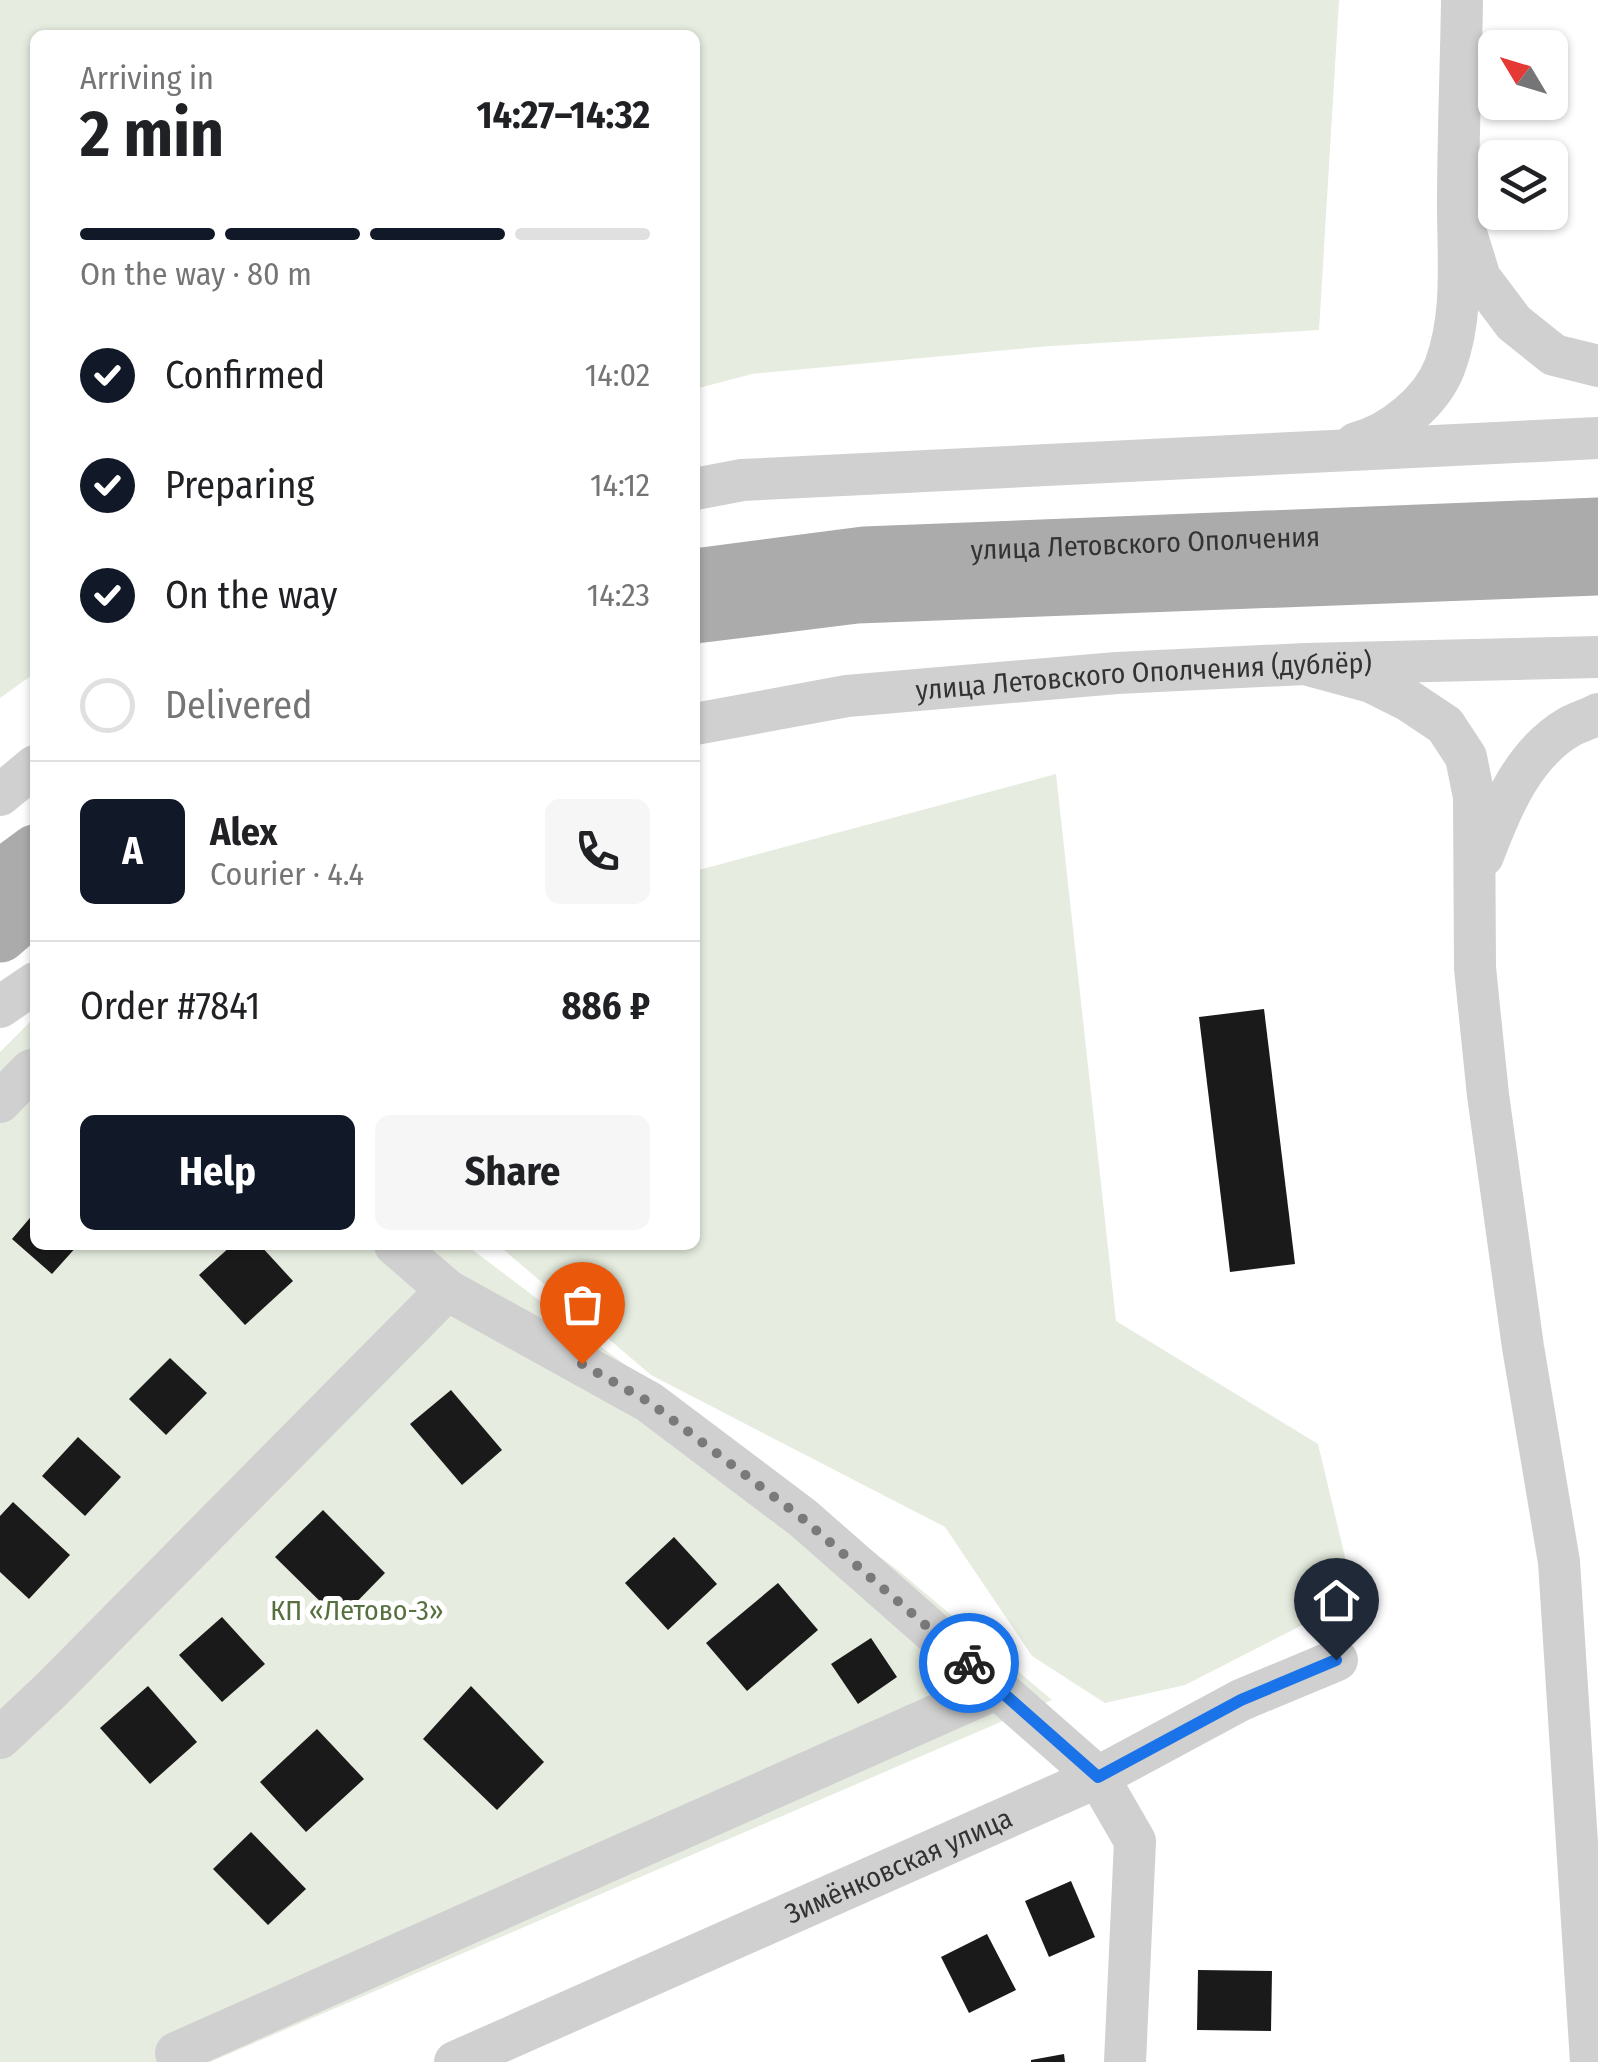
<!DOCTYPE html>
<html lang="en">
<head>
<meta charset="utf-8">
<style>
  body { margin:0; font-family:"Fira Sans Condensed",sans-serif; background:#f6f6f6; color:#202124; height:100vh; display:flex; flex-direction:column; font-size:38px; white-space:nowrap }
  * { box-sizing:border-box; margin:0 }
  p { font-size:32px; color:#757577 }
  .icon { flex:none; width:55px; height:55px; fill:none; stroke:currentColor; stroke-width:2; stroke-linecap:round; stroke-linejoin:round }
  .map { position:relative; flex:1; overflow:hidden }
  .panel { position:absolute; left:30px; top:30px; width:670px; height:1220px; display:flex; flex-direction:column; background:#fff; border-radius:15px; box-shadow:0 2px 8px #0004 }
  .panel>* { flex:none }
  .needle { width:65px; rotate:308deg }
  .buttons { position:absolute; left:1478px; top:30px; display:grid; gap:20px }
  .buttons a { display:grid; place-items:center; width:90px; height:90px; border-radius:15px; background:#fff; box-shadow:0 2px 8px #0004; font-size:50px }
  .pin { position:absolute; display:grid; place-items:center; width:85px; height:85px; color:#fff; margin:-102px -42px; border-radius:50% 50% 50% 0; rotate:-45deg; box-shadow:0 0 10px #0007 }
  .pin .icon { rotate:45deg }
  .courier { position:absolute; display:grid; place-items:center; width:100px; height:100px; margin:-50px; border:8px solid #1a73e8; border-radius:50%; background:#fff; color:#222; box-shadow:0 2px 12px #0007 }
  .summary em { font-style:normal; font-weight:700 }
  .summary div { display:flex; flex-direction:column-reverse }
  .summary { display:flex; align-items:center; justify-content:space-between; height:170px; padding:0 50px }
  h1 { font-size:65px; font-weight:700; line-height:75px }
  .bar { display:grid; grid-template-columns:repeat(4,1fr); gap:15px 10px; align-content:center; height:120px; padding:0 50px }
  .bar i { height:12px; border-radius:8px; background:#e0e0e0 }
  .bar .on { background:#111827 }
  .bar p { grid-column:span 4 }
  .line { display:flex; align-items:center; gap:25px; padding:0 50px; border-top:2px solid #e0e0e0 }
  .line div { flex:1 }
  .round { display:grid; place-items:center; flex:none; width:105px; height:105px; border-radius:15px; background:#f6f6f6 }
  ol { padding:0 50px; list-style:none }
  li { display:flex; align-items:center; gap:30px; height:110px }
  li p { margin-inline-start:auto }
  li .icon { padding:10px; border-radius:50%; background:#111827; color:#fff; stroke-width:4 }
  li:last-child { color:#757577 }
  li i { width:55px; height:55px; border:5px solid #e0e0e0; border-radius:50% }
  .button { display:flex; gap:20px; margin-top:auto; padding:20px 50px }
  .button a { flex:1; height:115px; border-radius:15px; background:#111827; color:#fff; font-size:40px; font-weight:700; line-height:115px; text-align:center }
  .button a+a { background:#f6f6f6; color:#202124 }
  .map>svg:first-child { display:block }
</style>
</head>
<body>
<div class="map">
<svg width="1598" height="2062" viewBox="0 0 1598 2062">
  <rect width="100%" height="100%" fill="#fff"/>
  <g fill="#e6ecdf">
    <path d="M0 0H1339L1319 330 1050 346 752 374 695 389V35H35V673L0 698Z"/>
    <path d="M1056 774 1116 1321 1318 1444 1345 1557 1320 1616 1185 1685 1105 1703 1032 1656 945 1527 651 1375 498 1245H695V871Z"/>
    <path d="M35 1017V1245H466L900 1572 1052 1700 210 2062H0V1052Z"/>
  </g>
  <g fill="#1a1a1a">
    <path d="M1264 1009 1295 1264 1230 1272 1199 1017Z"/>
    <path d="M35 1212V1245H78L52 1274 12 1239Z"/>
    <path d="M232 1245H260L293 1281 245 1325 199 1275Z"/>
    <path d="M170 1358 207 1393 166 1435 129 1399Z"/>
    <path d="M451 1390 502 1450 462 1485 410 1424Z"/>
    <path d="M78 1437 121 1477 85 1516 42 1476Z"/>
    <path d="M13 1502 70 1555 29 1599 0 1572V1516Z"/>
    <path d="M323 1510 385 1573 339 1620 275 1557Z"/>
    <path d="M674 1537 717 1584 668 1630 625 1583Z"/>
    <path d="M778 1583 818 1630 747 1691 706 1643Z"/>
    <path d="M222 1617 265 1664 222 1702 179 1655Z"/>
    <path d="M871 1638 897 1677 858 1704 831 1664Z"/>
    <path d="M148 1686 197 1742 150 1784 100 1728Z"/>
    <path d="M471 1686 544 1762 497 1810 423 1739Z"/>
    <path d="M317 1729 364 1779 306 1832 260 1782Z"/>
    <path d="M251 1832 306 1889 268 1925 213 1869Z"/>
    <path d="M1071 1881 1095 1937 1049 1957 1025 1901Z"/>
    <path d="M987 1934 1016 1990 969 2013 941 1957Z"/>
    <path d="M1198 1970 1272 1971 1271 2031 1197 2030Z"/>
    <path d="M1064 2054 1065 2062H1031V2060Z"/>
  </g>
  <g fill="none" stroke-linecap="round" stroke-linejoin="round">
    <g stroke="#d0d0d0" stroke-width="42">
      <path d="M1467 236 1480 278 1514 323 1554 355 1598 366"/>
      <path d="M1356 443C1392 434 1432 401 1445 366 1464 315 1458 259 1458 206 1458 138 1461 69 1462 0"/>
      <path d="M695 489 742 480 1598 438"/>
      <path d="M1305 664 1371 682 1409 701 1445 725 1466 757 1474 797 1475 968 1488 1095 1523 1347 1559 1562 1591 2062"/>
      <path id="s1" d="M695 724 847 696 1117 673 1305 664 1598 657"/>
      <path d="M0 795 35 766"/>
      <path d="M1483 856C1501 808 1523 754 1569 727 1578 722 1589 719 1598 714"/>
      <path d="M0 1007 35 983"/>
      <path d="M0 1102 31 1070 35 1069"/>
      <path d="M395 1245 447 1290 649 1402 803 1518 1098 1777 1135 1841 1125 2062"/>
      <path d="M0 1738 51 1690 447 1290"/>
      <path d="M176 2053 998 1688"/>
      <path id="s2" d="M455 2062 1098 1777 1241 1700 1337 1660"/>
    </g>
    <g stroke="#ababab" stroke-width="55">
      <path id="s3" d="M695 576 864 554 1598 525"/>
      <path d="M695 616 857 596 1598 568"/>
      <path d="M0 878 35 852"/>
      <path d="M0 935 35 905"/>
    </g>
  </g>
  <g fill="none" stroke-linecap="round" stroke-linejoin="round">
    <path stroke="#7a7a7a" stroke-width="10" stroke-dasharray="0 18" d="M582 1364 649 1402 802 1518 969 1663"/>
    <path stroke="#1a73e8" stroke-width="12" d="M969 1663 1098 1777 1241 1700 1336 1660"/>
  </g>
  <g text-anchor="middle" stroke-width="10" stroke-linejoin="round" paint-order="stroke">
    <g font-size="28" fill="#333" stroke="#fff">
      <text dy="10" stroke="none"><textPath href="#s3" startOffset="452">улица Летовского Ополчения</textPath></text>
      <text dy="10" stroke="none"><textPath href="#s1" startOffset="452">улица Летовского Ополчения (дублёр)</textPath></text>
      <text dy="10" stroke="none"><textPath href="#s2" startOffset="485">Зимёнковская улица</textPath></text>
    </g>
    <g font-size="28" fill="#56703f" stroke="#fff">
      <text x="357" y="1620">КП «Летово-3»</text>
    </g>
  </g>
</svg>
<div class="buttons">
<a><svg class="needle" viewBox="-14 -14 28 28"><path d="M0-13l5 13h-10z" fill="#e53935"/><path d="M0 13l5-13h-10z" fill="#757577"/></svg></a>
<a><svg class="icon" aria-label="layers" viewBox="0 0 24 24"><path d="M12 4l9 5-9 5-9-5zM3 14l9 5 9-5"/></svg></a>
</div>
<div class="pin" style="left:582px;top:1364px;background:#ea580c"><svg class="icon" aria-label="bag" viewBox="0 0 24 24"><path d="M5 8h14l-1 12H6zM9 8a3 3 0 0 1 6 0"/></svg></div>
<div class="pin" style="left:1336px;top:1660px;background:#1f2937"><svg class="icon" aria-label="home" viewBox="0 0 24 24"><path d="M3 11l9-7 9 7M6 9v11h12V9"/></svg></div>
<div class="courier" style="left:969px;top:1663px"><svg class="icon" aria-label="bike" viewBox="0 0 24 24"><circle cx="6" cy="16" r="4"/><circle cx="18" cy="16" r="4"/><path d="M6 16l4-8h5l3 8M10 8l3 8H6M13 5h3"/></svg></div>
<section class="panel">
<div class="summary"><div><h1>2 min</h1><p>Arriving in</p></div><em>14:27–14:32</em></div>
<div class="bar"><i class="on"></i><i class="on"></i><i class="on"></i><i></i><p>On the way · 80 m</p></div>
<ol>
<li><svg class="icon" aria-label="check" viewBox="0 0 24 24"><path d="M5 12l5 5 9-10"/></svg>Confirmed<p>14:02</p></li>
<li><svg class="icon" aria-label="check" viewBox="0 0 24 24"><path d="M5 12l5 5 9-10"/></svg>Preparing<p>14:12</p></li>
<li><svg class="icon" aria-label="check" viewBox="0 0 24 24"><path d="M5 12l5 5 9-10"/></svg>On the way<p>14:23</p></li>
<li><i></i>Delivered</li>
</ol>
<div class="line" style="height:180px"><b class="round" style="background:#111827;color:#fff">A</b><div><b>Alex</b><p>Courier · 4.4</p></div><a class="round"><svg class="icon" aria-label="phone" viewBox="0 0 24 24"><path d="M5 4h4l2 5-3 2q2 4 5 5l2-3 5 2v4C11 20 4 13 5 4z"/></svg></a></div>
<div class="line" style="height:130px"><div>Order #7841</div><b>886 ₽</b></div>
<div class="button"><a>Help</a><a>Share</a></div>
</section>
</div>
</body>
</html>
